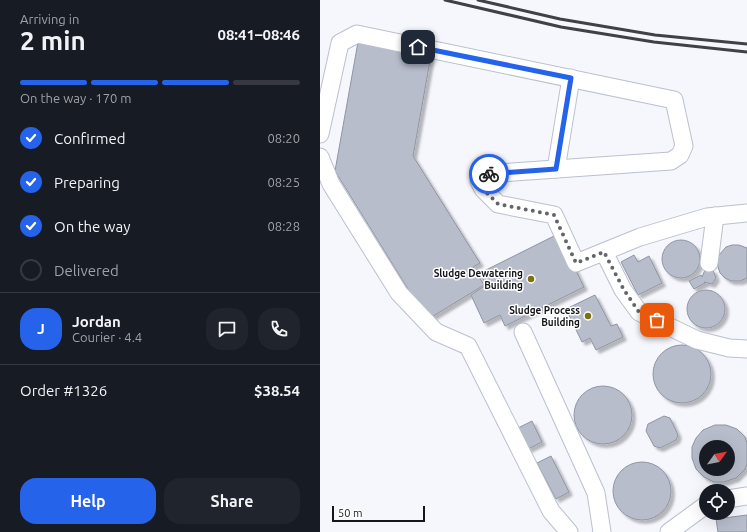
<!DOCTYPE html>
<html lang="en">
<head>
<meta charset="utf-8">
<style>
  body { margin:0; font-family:Ubuntu,sans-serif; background:#20242c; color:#f1f3f6; height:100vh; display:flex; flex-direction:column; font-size:15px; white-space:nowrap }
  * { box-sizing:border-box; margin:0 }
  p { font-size:13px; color:#9ea1a6 }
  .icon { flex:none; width:22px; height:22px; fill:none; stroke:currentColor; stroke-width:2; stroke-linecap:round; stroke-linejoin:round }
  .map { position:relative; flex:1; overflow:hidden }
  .drawer { display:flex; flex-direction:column; background:#171b24; width:320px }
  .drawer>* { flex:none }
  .needle { width:26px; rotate:57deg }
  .tools { position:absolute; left:379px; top:440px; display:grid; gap:8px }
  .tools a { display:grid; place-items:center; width:36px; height:36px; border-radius:50%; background:#171b24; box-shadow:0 4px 16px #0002; font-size:20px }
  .scale { position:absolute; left:12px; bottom:10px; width:93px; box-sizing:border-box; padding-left:4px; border:2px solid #14161b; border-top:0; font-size:11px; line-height:14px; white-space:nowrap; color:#14161b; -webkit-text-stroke:3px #fff; paint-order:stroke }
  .pin { position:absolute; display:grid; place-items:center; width:34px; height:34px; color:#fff; margin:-17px; border-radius:8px; box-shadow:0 2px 6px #0006 }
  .courier { position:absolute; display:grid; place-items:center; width:40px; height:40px; margin:-20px; border:3px solid #2563eb; border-radius:50%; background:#fff; color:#222; box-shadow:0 1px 5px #0007 }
  .headline em { font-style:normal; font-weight:700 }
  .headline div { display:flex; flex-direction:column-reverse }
  .headline { display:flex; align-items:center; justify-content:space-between; height:68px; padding:0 20px }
  h1 { font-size:26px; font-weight:700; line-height:30px }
  .bar { display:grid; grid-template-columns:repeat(4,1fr); gap:6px 4px; align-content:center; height:48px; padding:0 20px }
  .bar i { height:5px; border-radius:3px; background:#363941 }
  .bar .active { background:#2563eb }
  .bar p { grid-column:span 4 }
  .line { display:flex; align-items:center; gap:10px; padding:0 20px; border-top:1px solid #363941 }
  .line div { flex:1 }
  .round { display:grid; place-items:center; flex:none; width:42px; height:42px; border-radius:16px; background:#20242c }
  ol { padding:0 20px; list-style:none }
  li { display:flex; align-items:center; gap:12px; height:44px }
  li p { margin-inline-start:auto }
  li .icon { padding:4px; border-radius:50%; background:#2563eb; color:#fff; stroke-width:4 }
  li:last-child { color:#9ea1a6 }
  li i { width:22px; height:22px; border:2px solid #363941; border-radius:50% }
  .button { display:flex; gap:8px; margin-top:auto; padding:8px 20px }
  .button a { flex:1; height:46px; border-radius:16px; background:#2563eb; color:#fff; font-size:16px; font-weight:700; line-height:46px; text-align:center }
  .button a+a { background:#20242c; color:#f1f3f6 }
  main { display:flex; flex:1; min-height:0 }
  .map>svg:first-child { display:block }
</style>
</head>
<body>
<main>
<section class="drawer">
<div class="headline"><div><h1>2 min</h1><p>Arriving in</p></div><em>08:41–08:46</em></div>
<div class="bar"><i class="active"></i><i class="active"></i><i class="active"></i><i></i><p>On the way · 170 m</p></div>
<ol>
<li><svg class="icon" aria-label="check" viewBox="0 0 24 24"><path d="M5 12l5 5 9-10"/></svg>Confirmed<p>08:20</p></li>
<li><svg class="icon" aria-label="check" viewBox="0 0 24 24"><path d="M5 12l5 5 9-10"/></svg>Preparing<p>08:25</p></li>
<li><svg class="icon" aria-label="check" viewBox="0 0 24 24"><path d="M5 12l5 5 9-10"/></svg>On the way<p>08:28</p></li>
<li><i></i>Delivered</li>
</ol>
<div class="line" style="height:72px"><b class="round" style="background:#2563eb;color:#fff">J</b><div><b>Jordan</b><p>Courier · 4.4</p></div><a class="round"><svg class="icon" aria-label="chat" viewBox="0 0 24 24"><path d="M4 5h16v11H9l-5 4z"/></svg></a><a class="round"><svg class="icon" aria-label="phone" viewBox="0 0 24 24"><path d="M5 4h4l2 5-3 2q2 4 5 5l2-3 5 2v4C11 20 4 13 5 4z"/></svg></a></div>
<div class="line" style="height:52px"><div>Order #1326</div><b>$38.54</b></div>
<div class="button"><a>Help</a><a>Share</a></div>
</section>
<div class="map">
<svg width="427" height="532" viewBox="0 0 427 532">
  <defs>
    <filter id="shadow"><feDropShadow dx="3.5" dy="3.5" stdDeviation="1" flood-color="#0004"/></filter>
  </defs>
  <rect width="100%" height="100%" fill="#f5f7fd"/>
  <g fill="#b8bdcc" stroke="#9094a2" fill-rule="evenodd" filter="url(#shadow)">
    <path d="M38 42 111 55 93 156 160 263 153 267 164 285 110 318 99 301 96 302 15 171Z"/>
    <path d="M238 234 264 287 185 326 180 315 164 323 151 295 166 285 160 273Z"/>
    <circle cx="361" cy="259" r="19"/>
    <path d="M412 245H419L427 248V278L420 281H411L405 278 400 273 398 267 397 261 399 255 406 247Z"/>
    <path d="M314 255 318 262 329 256 342 283 318 295 301 262Z"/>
    <path d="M385 270H393L396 278 392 284 384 282 385 283 374 289 369 281 381 275 382 277Z"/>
    <circle cx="386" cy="309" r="19"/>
    <path d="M275 295 291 326 297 324 303 337 276 350 270 338 262 342 246 309Z"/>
    <circle cx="362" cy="374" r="29"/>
    <circle cx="283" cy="415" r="29"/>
    <path d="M344 416 350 418 358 435 356 440 340 448 334 446 326 431 328 424Z"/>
    <path d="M212 421 222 442 208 449 198 428Z"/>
    <path d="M395 425H406L417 429 425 437 427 443V464L425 469 416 478 404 482H394L384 477 376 469 372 458V447L376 438 383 430ZM386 447H408V469H386Z"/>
    <path d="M231 456 249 492 236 499 217 463Z"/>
    <circle cx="322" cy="491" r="29"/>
    <path d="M427 515V532H398L396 519Z"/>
  </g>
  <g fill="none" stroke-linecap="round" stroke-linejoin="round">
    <defs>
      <g id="minor">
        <path d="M0 134 20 43 37 34 354 100 364 146 360 155 351 161 165 174 160 177 159 181 163 189 178 204 234 215 256 263 320 237 387 217 427 213"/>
        <path d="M0 157 11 184 79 293 116 332 148 346 231 511 249 532"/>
        <path d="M236 169 251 78"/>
        <path d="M284 252 303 290 319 312 377 340 409 348 427 349"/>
        <path d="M389 263 395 216"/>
        <path d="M203 332 276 493 282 532"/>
        <path d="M408 499 427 496"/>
        <path d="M349 532 386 505"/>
      </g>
    </defs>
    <use href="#minor" stroke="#bbc0ce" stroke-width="19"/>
    <use href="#minor" stroke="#fff" stroke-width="17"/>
    <g stroke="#3f4147" stroke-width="3">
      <path d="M125 0 241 27 334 42 427 52"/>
      <path d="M158 0 240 19 335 35 427 44"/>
    </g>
  </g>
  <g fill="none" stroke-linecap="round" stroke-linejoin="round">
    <path stroke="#63656a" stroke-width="4" stroke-dasharray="0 7.2" d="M169 174 160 177 159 181 163 189 178 204 234 215 256 263 284 252 304 290 319 312 337 320"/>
    <path stroke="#2563eb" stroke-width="5" d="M98 47 251 78 236 169 169 174"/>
  </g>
  <g fill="#7a7213" stroke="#fff" stroke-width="1.5">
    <circle cx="211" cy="279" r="4"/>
    <circle cx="268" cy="316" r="4"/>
  </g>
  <g text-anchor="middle" stroke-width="3" stroke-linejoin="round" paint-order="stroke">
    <g font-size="10" font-weight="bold" fill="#14161b" stroke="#fff" text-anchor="end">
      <text x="203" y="277">Sludge Dewatering<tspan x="203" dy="12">Building</tspan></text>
      <text x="260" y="314">Sludge Process<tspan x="260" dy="12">Building</tspan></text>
    </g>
  </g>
</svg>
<div class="tools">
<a><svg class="needle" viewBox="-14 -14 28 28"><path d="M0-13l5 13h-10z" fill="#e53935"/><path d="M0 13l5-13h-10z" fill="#9ea1a6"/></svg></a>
<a><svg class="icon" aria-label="locate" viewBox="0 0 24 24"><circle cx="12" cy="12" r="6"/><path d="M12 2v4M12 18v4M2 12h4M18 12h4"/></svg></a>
</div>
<div class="scale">50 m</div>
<div class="pin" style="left:337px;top:320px;background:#ea580c"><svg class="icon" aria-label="bag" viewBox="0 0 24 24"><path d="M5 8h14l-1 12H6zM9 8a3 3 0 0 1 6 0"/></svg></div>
<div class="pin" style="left:98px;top:47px;background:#1f2937"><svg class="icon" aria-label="home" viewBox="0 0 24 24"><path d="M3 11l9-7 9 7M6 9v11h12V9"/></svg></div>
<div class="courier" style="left:169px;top:174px"><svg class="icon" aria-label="bike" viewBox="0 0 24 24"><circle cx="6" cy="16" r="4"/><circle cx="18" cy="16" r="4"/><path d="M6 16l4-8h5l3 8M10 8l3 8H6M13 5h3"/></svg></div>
</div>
</main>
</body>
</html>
